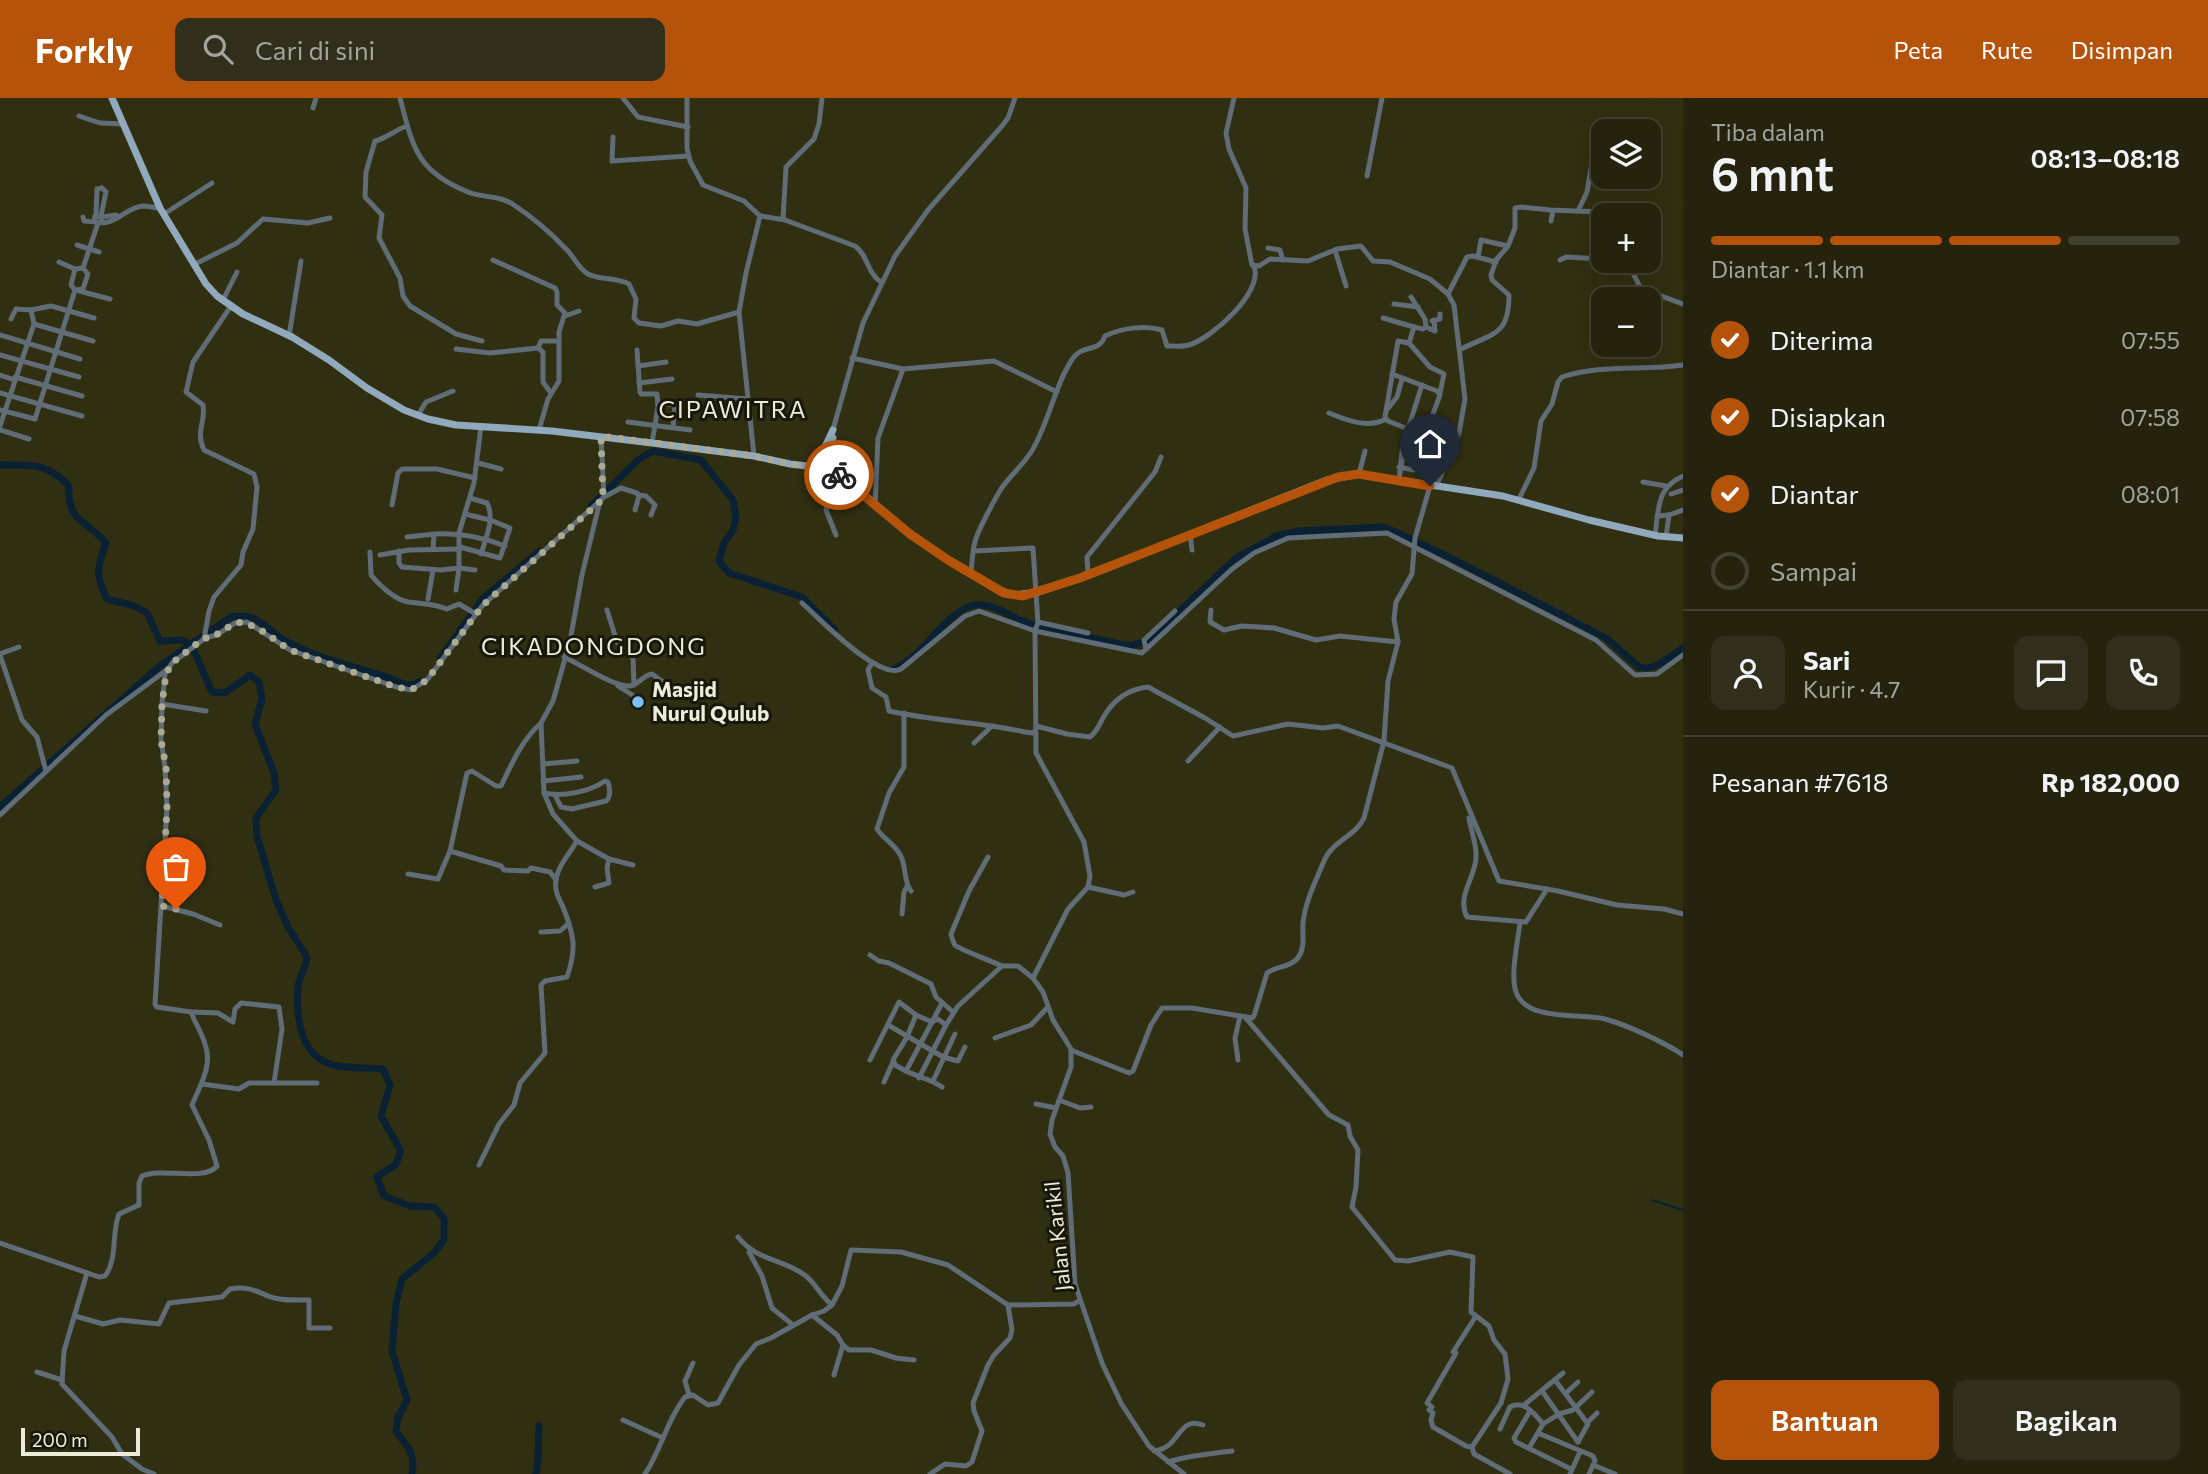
<!DOCTYPE html>
<html lang="id">
<head>
<meta charset="utf-8">
<style>
  body { margin:0; font-family:Commissioner,sans-serif; background:#312f1b; color:#f1f3f6; height:100vh; display:flex; flex-direction:column; font-size:26px; white-space:nowrap }
  * { box-sizing:border-box; margin:0 }
  p { font-size:23px; color:#a3a49d }
  .icon { flex:none; width:38px; height:38px; fill:none; stroke:currentColor; stroke-width:2; stroke-linecap:round; stroke-linejoin:round }
  .map { position:relative; flex:1; overflow:hidden }
  .drawer { display:flex; flex-direction:column; background:#25230d; width:525px }
  .drawer>* { flex:none }
  .controls { position:absolute; left:1591px; top:21px; display:grid; gap:14px }
  .controls a { display:grid; place-items:center; width:70px; height:70px; border-radius:14px; background:#25230d; box-shadow:0 7px 28px #0002,0 0 0 2px #42402e; font-size:35px }
  .scale { position:absolute; left:21px; bottom:18px; width:119px; box-sizing:border-box; padding-left:7px; border:4px solid #edecdb; border-top:0; font-size:19px; line-height:24px; white-space:nowrap; color:#edecdb; -webkit-text-stroke:5px #18170a; paint-order:stroke }
  .pin { position:absolute; display:grid; place-items:center; width:60px; height:60px; color:#fff; margin:-72px -30px; border-radius:50% 50% 50% 0; rotate:-45deg; box-shadow:0 0 7px #0007 }
  .pin .icon { rotate:45deg }
  .courier { position:absolute; display:grid; place-items:center; width:70px; height:70px; margin:-35px; border:5px solid #b45309; border-radius:50%; background:#fff; color:#222; box-shadow:0 2px 9px #0007 }
  .overview em { font-style:normal; font-weight:600 }
  .overview div { display:flex; flex-direction:column-reverse }
  .overview { display:flex; align-items:center; justify-content:space-between; height:119px; padding:0 28px }
  h1 { font-size:46px; font-weight:600; line-height:52px }
  .bar { display:grid; grid-template-columns:repeat(4,1fr); gap:10px 7px; align-content:center; height:84px; padding:0 28px }
  .bar i { height:9px; border-radius:5px; background:#42402e }
  .bar .on { background:#b45309 }
  .bar p { grid-column:span 4 }
  .line { display:flex; align-items:center; gap:18px; padding:0 28px; border-top:2px solid #42402e }
  .line div { flex:1 }
  .round { display:grid; place-items:center; flex:none; width:74px; height:74px; border-radius:14px; background:#312f1b }
  ol { padding:0 28px; list-style:none }
  li { display:flex; align-items:center; gap:21px; height:77px }
  li p { margin-inline-start:auto }
  li .icon { padding:7px; border-radius:50%; background:#b45309; color:#fff; stroke-width:4 }
  li:last-child { color:#a3a49d }
  li i { width:38px; height:38px; border:4px solid #42402e; border-radius:50% }
  .action { display:flex; gap:14px; margin-top:auto; padding:14px 28px }
  .action a { flex:1; height:80px; border-radius:14px; background:#b45309; color:#fff; font-size:28px; font-weight:600; line-height:80px; text-align:center }
  .action a+a { background:#312f1b; color:#f1f3f6 }
  header { display:flex; align-items:center; gap:42px; box-sizing:border-box; height:98px; padding:0 35px; background:#b45309; color:#fff }
  header strong { font-size:33px }
  nav { display:flex; gap:38px; margin-inline-start:auto; font-size:24px }
  .search { width:490px; height:63px; background:#312f1b; display:flex; align-items:center; gap:18px; box-sizing:border-box; padding:0 24px; border-radius:14px; color:#a3a49d; font-size:26px }
  main { display:flex; flex:1; min-height:0 }
  .map>svg:first-child { display:block }
</style>
</head>
<body>
<header>
<strong>Forkly</strong>
<div class="search"><svg class="icon" aria-label="search" viewBox="0 0 24 24"><circle cx="10" cy="10" r="6"/><path d="M15 15l6 6"/></svg>Cari di sini</div>
<nav><a>Peta</a><a>Rute</a><a>Disimpan</a></nav>
</header>
<main>
<div class="map">
<svg width="1683" height="1376" viewBox="0 0 1683 1376">
  <rect width="100%" height="100%" fill="#312f11"/>
  <g fill="none" stroke-linecap="round" stroke-linejoin="round">
    <path stroke="#092133" stroke-width="2" d="M1652 1102 1683 1112"/>
    <g stroke="#092133" stroke-width="7">
      <path d="M0 367C30 367 47 364 69 388 67 425 87 422 106 445 97 469 95 477 107 501L135 508 147 515 160 543 180 542 191 546 212 594 225 595 250 577 259 584 262 601 255 626 274 675 276 692 256 720 257 738 276 802 288 829 307 859C306 870 298 881 298 890 296 920 300 958 333 967 349 971 367 969 383 971L390 987 381 1018 401 1053 396 1066 377 1079 384 1098 410 1108 434 1109 444 1120V1141L435 1154 402 1181 396 1206 392 1253 407 1302 398 1319 396 1334C408 1348 416 1357 412 1376"/>
      <path d="M591 408 638 362 653 353 701 362 733 402 736 420 733 432 724 445 719 463 729 475 802 499 835 532"/>
      <path d="M440 561 483 500 540 453"/>
      <path d="M893 571C922 560 938 524 967 509 987 500 1010 519 1028 525 1061 535 1096 540 1129 548L1148 543 1236 460 1276 438 1299 433 1384 429 1445 457 1606 540 1639 569 1648 570 1658 567 1683 550"/>
      <path d="M0 709 160 568 231 519C259 514 263 529 284 542 316 561 357 569 393 581 402 586 411 590 421 583"/>
      <path d="M536 1376 538 1362 539 1328"/>
    </g>
    <g stroke="#606c76" stroke-width="5">
      <path d="M400 0C413 49 416 73 468 94 483 100 500 97 514 107 532 119 552 136 567 152 574 159 578 170 588 176 599 182 616 179 629 186L636 201 634 220 639 225 661 228 678 223 697 226 739 214"/>
      <path d="M623 0 638 19 688 29"/>
      <path d="M687 0V50L690 63 703 87 744 103 760 118 746 175 739 214 754 358"/>
      <path d="M1234 0 1226 35 1229 51 1246 90 1245 131 1252 167 1259 168 1270 161 1308 163 1337 151 1361 148 1373 163 1390 164 1430 181 1448 196 1454 207 1465 301 1459 335 1436 389"/>
      <path d="M313 10 316 0"/>
      <path d="M79 18 100 25 123 26"/>
      <path d="M407 28C395 32 387 40 375 43L366 74 365 99 382 117 379 140 400 180 403 198 410 208 456 236 482 243"/>
      <path d="M613 39 612 63 688 58"/>
      <path d="M1367 78 1382 0"/>
      <path d="M1578 113 1587 94 1593 59"/>
      <path d="M164 116 212 85"/>
      <path d="M96 118 97 91 102 90"/>
      <path d="M101 118 106 94 102 90"/>
      <path d="M760 118 785 122 855 148C868 157 867 175 881 184"/>
      <path d="M83 119 84 123 96 124"/>
      <path d="M102 119 116 117 119 119"/>
      <path d="M783 121 786 69 814 41 819 26 822 0"/>
      <path d="M1551 123 1553 113"/>
      <path d="M101 124 102 119 95 118 94 123C113 131 125 109 143 108 148 108 155 110 160 110"/>
      <path d="M77 147 99 154"/>
      <path d="M1268 150 1280 152 1283 162"/>
      <path d="M1335 152 1346 188"/>
      <path d="M1478 159 1481 142 1508 148"/>
      <path d="M493 162 555 190 557 194V207L565 215 559 234V283L548 301 539 332"/>
      <path d="M1560 162 1566 159 1603 161"/>
      <path d="M1614 163 1632 173 1641 191 1683 206"/>
      <path d="M59 164 75 171"/>
      <path d="M195 166 237 145 263 121 308 125 330 120"/>
      <path d="M75 192 71 187 75 171 83 170"/>
      <path d="M79 193 110 201"/>
      <path d="M1448 196 1467 159 1473 158 1496 164"/>
      <path d="M223 202 237 174"/>
      <path d="M1394 206 1418 209"/>
      <path d="M31 212 51 208 94 220"/>
      <path d="M565 218 579 213"/>
      <path d="M1383 220 1414 229"/>
      <path d="M11 221 16 211 31 212 34 226"/>
      <path d="M1432 223 1440 221V216"/>
      <path d="M1426 229 1435 233 1434 222"/>
      <path d="M0 237 80 261"/>
      <path d="M289 238 301 163"/>
      <path d="M1409 245 1430 269 1444 276 1440 295"/>
      <path d="M538 250 543 254V284L551 295"/>
      <path d="M456 251 490 255 538 250 541 243H559"/>
      <path d="M1461 251C1493 235 1509 238 1509 197L1492 182 1491 177 1496 162 1508 148 1515 130V110L1521 109 1550 112 1601 114 1607 117"/>
      <path d="M637 252 640 294 641 296H657L658 309 652 345"/>
      <path d="M0 257 79 279"/>
      <path d="M852 260 903 271 994 263 1057 294"/>
      <path d="M638 268 666 264"/>
      <path d="M1392 276 1437 293 1440 297 1427 332 1424 368 1414 372 1399 369"/>
      <path d="M0 277 15 282"/>
      <path d="M15 279 82 298"/>
      <path d="M639 285 672 281"/>
      <path d="M0 295 82 318"/>
      <path d="M698 297 748 301"/>
      <path d="M659 305 675 307 673 329"/>
      <path d="M0 312 35 321 75 192 83 191 88 176 83 170 98 125"/>
      <path d="M1386 313 1397 299 1402 281"/>
      <path d="M1329 315C1346 322 1368 331 1386 321"/>
      <path d="M418 317 426 304 453 293"/>
      <path d="M628 324 690 332"/>
      <path d="M0 328 34 226 93 243"/>
      <path d="M1408 331 1388 323 1385 319 1398 243 1409 245 1414 229 1423 231 1426 229 1425 221 1411 199"/>
      <path d="M0 332 29 341"/>
      <path d="M832 335 863 225 895 158 928 112 1002 28 1008 20 1015 0"/>
      <path d="M601 338 604 399 600 403 582 477 570 543 553 603 541 625 544 695 553 716 577 743 609 761 633 767"/>
      <path d="M478 365 501 371"/>
      <path d="M824 370 828 352"/>
      <path d="M834 374 826 412 836 437"/>
      <path d="M1400 374 1408 331 1422 287"/>
      <path d="M1359 376 1365 353"/>
      <path d="M1399 383 1403 344"/>
      <path d="M1643 384 1666 388"/>
      <path d="M1671 396 1683 392"/>
      <path d="M639 397 646 398 655 407 651 417"/>
      <path d="M604 399 621 390 637 395 639 398 635 412"/>
      <path d="M470 400 487 405C495 420 486 440 481 456"/>
      <path d="M1519 401 1534 370 1541 323 1552 306 1558 284 1562 279C1601 266 1643 273 1683 267"/>
      <path d="M392 407 398 375 402 371H437L475 380"/>
      <path d="M875 408 878 340 903 271"/>
      <path d="M1657 418 1669 417 1683 412"/>
      <path d="M1190 435 1192 452"/>
      <path d="M1655 437C1659 411 1656 390 1683 378"/>
      <path d="M407 439 435 436"/>
      <path d="M1666 439 1669 417"/>
      <path d="M460 449 500 460 510 430 490 422 465 416"/>
      <path d="M433 451 434 437 437 436C461 435 482 439 505 448"/>
      <path d="M399 453V465L402 469 441 472 459 470V435L474 385 481 328"/>
      <path d="M974 453 1033 450 1038 525 1035 532 1036 655 1084 744 1090 778 1088 789 1068 811 1033 880 1043 894 1053 922 1071 951V969L1052 1022 1050 1036 1055 1049 1063 1058 1068 1075 1075 1186 1102 1265 1121 1305 1149 1348 1184 1376"/>
      <path d="M370 454 371 477C379 487 395 502 408 504 422 506 433 505 447 511L459 506 476 516"/>
      <path d="M380 457 409 452 460 451"/>
      <path d="M459 470 475 472"/>
      <path d="M971 476C972 465 972 454 975 444 976 436 996 399 1001 391 1011 376 1026 365 1034 349 1050 320 1055 287 1073 260 1083 246 1099 255 1105 238 1121 230 1145 227 1162 232L1167 248C1174 248 1182 249 1189 247 1212 240 1264 194 1254 168"/>
      <path d="M1088 476 1087 459 1155 374 1161 359"/>
      <path d="M456 492 459 470"/>
      <path d="M428 501 433 472"/>
      <path d="M802 505C819 520 879 583 901 571L965 518 979 513 1035 533 1142 555 1232 471 1254 455 1288 440 1387 435 1596 542 1635 577 1657 576 1683 557"/>
      <path d="M607 512 617 544 633 560 634 587"/>
      <path d="M1211 512 1210 524 1224 532 1242 528 1274 530 1316 542 1340 538 1398 544"/>
      <path d="M1038 524 1088 535"/>
      <path d="M204 540 217 537 235 525 247 524 290 552 396 589 411 592 427 582 483 507 600 403"/>
      <path d="M1146 551 1144 542 1175 513"/>
      <path d="M0 556 19 549"/>
      <path d="M0 557 22 622 37 639 46 673"/>
      <path d="M564 559C580 566 614 589 629 588 639 587 643 577 652 576L681 597"/>
      <path d="M872 565 868 572 872 590 886 599 889 613C934 623 980 624 1025 634L1033 635 1035 633"/>
      <path d="M618 588 634 598"/>
      <path d="M162 606 206 613"/>
      <path d="M904 615V669L889 695 877 731C884 742 898 748 902 761 906 771 904 784 911 793"/>
      <path d="M1036 628 1067 636 1090 639C1097 634 1099 627 1103 620 1113 602 1128 591 1148 589L1205 620 1233 638 1288 626 1323 630 1338 628 1452 670 1499 783 1558 793 1617 807 1664 811 1683 816"/>
      <path d="M974 645 992 628"/>
      <path d="M1188 663 1220 629"/>
      <path d="M543 666 577 663"/>
      <path d="M543 683 581 679"/>
      <path d="M544 695C563 699 589 694 605 683L608 684C610 690 611 699 606 703L572 711 561 709 555 697"/>
      <path d="M0 717 106 617 168 571"/>
      <path d="M1469 720C1471 733 1477 747 1476 759 1476 779 1456 798 1467 819L1526 824 1547 791"/>
      <path d="M450 753 501 768 504 772 528 773 531 770 550 774 556 782"/>
      <path d="M988 759 969 793 951 836C952 840 953 844 955 847 958 851 994 864 1002 868"/>
      <path d="M408 776 438 781 450 753 467 675 472 673 496 688H501C512 665 522 642 541 625"/>
      <path d="M595 789 609 785 607 770 609 761"/>
      <path d="M1088 789 1124 797 1133 794"/>
      <path d="M162 808 193 816 220 827"/>
      <path d="M902 816 904 794 907 788"/>
      <path d="M1520 825C1518 842 1510 878 1516 894 1526 924 1583 915 1605 921 1627 927 1664 944 1683 957"/>
      <path d="M541 834 560 833 569 825"/>
      <path d="M870 857 879 863 889 865 931 886 936 899 953 914"/>
      <path d="M191 914 218 915 233 924 235 911 241 905 279 909 282 931 274 985"/>
      <path d="M1245 919 1329 1017 1348 1027 1350 1038 1358 1052 1356 1089 1352 1109 1395 1162 1408 1163 1450 1154 1473 1159 1471 1214 1489 1228 1494 1242 1505 1256 1508 1281 1501 1305"/>
      <path d="M888 927 943 959 958 963 965 949"/>
      <path d="M946 927 958 908 1002 868H1018L1033 880"/>
      <path d="M995 940 1031 927 1047 910"/>
      <path d="M1071 952 1129 975 1133 973 1151 927 1162 910H1192L1252 920 1254 918 1267 875C1276 868 1289 870 1297 861 1306 850 1302 838 1303 825 1305 804 1316 782 1324 763 1332 743 1356 738 1364 720L1384 643 1388 583 1398 544 1394 521 1396 504 1412 476 1415 440 1430 388"/>
      <path d="M870 962 899 904 916 917 932 924 942 905"/>
      <path d="M1238 962 1235 940 1240 918"/>
      <path d="M906 973 895 967 893 962 907 939 916 917"/>
      <path d="M919 980 946 927 938 921 932 924 906 973C918 979 931 981 942 989"/>
      <path d="M933 983 955 936"/>
      <path d="M884 984 893 964"/>
      <path d="M202 986 239 991 249 985H317"/>
      <path d="M1059 1002 1080 1010 1091 1009"/>
      <path d="M1036 1006 1056 1010"/>
      <path d="M479 1067 499 1026 514 1007 520 985 545 955 541 887 545 883 567 879C577 850 574 837 563 809 559 801 554 792 556 783 557 769 570 755 577 743"/>
      <path d="M738 1139C758 1164 783 1160 806 1178 815 1185 820 1197 832 1207"/>
      <path d="M0 1145 99 1179 105 1178C118 1161 111 1136 119 1116L139 1107V1085L142 1078C163 1069 203 1084 217 1068L209 1042 192 1007C200 987 213 968 205 946 202 935 195 925 191 914L157 909 155 906 167 709 165 669 161 642 162 606 165 576 172 565 204 541 209 513 214 499 241 467 243 454 253 431 257 389 254 376 204 352C195 333 206 325 203 307L186 294 193 264 231 208"/>
      <path d="M749 1154 762 1178 772 1210 793 1227"/>
      <path d="M87 1175 64 1253 62 1286 112 1339 122 1356 142 1371 154 1376"/>
      <path d="M812 1217 837 1237 843 1247 849 1252H871L896 1260 914 1262"/>
      <path d="M75 1218 103 1226 120 1222 159 1226 169 1205 222 1199 230 1191C245 1188 255 1192 268 1198 280 1203 296 1202 309 1202V1230H330"/>
      <path d="M1476 1218 1453 1254 1456 1255 1427 1305 1432 1309 1429 1312 1433 1315 1431 1322 1433 1329 1466 1348 1472 1349 1474 1356 1510 1376"/>
      <path d="M37 1274 62 1282"/>
      <path d="M834 1277 843 1247"/>
      <path d="M1555 1282 1588 1326 1578 1344"/>
      <path d="M1542 1293 1578 1344"/>
      <path d="M1566 1295 1578 1284"/>
      <path d="M689 1297 685 1283 693 1265"/>
      <path d="M1524 1307 1563 1275"/>
      <path d="M1530 1313 1514 1340 1516 1344 1571 1371"/>
      <path d="M623 1322 663 1340"/>
      <path d="M1587 1325 1597 1315"/>
      <path d="M1500 1331 1510 1309C1523 1301 1535 1316 1543 1326"/>
      <path d="M1538 1335 1593 1358 1595 1363 1589 1376"/>
      <path d="M1472 1349 1501 1305"/>
      <path d="M1529 1350 1543 1326 1559 1316 1573 1312 1592 1294"/>
      <path d="M1154 1353C1160 1352 1165 1351 1170 1346 1181 1336 1184 1320 1203 1327"/>
      <path d="M1168 1364C1189 1357 1210 1356 1232 1353"/>
      <path d="M1593 1367 1615 1376"/>
      <path d="M645 1376C661 1352 667 1322 685 1299L693 1297 708 1307 718 1305 739 1267 756 1246 771 1240 812 1217 824 1213 832 1207 842 1188 851 1152 901 1154 948 1167 1008 1207 1074 1206 1080 1202"/>
      <path d="M930 1376 945 1366 966 1368 972 1364 982 1333 974 1313 973 1305 988 1267 994 1257 1010 1240 1012 1232 1008 1207"/>
      <path d="M1570 1376 1580 1354"/>
    </g>
    <g stroke="#91a9bd" stroke-width="7">
      <path d="M112 0 160 110 206 186 217 198 243 216 292 239 329 262 367 290 404 312 428 321 456 327 552 333 652 345 754 358 790 366 824 370 845 380 910 436 948 462 992 489 1013 497 1039 494 1080 480 1327 382 1359 376 1503 398 1589 422 1658 438 1683 440"/>
      <path d="M833 340 830 359 834 374"/>
      <path d="M809 368 820 359 833 332"/>
    </g>
  </g>
  <g fill="none" stroke-linecap="round" stroke-linejoin="round">
    <path stroke="#abaa94" stroke-width="7" stroke-dasharray="0 12.6" d="M176 811 162 808 167 709 166 669 161 642 162 606 166 576 172 565 204 540H211L235 525 243 524 258 530 290 552 396 589 411 592 427 582 483 507 603 401 601 338 754 358 790 366 824 370 839 377"/>
    <path stroke="#b45309" stroke-width="9" d="M839 377 910 436 948 462 1004 495 1023 498 1080 480 1338 379 1359 376 1430 388"/>
  </g>
  <circle fill="#79bff8" stroke="#18170a" stroke-width="2.5" cx="638" cy="604" r="7"/>
  <g text-anchor="middle" stroke-width="6" stroke-linejoin="round" paint-order="stroke">
    <g font-size="21" font-weight="bold" fill="#edecdb" stroke="#18170a" text-anchor="start">
      <text x="652" y="599">Masjid<tspan x="652" dy="24">Nurul Qulub</tspan></text>
    </g>
    <g font-size="21" fill="#edecdb" stroke="#18170a">
      <text transform="translate(1058 1138) rotate(-96)" y="7">Jalan Karikil</text>
    </g>
    <g font-size="24" letter-spacing="2" fill="#edecdb" stroke="#18170a">
      <text x="733" y="320">CIPAWITRA</text>
      <text x="594" y="557">CIKADONGDONG</text>
    </g>
  </g>
</svg>
<div class="controls">
<a><svg class="icon" aria-label="layers" viewBox="0 0 24 24"><path d="M12 4l9 5-9 5-9-5zM3 14l9 5 9-5"/></svg></a>
<a>+</a>
<a>−</a>
</div>
<div class="scale">200 m</div>
<div class="pin" style="left:176px;top:811px;background:#ea580c"><svg class="icon" aria-label="bag" viewBox="0 0 24 24"><path d="M5 8h14l-1 12H6zM9 8a3 3 0 0 1 6 0"/></svg></div>
<div class="pin" style="left:1430px;top:388px;background:#1f2937"><svg class="icon" aria-label="home" viewBox="0 0 24 24"><path d="M3 11l9-7 9 7M6 9v11h12V9"/></svg></div>
<div class="courier" style="left:839px;top:377px"><svg class="icon" aria-label="bike" viewBox="0 0 24 24"><circle cx="6" cy="16" r="4"/><circle cx="18" cy="16" r="4"/><path d="M6 16l4-8h5l3 8M10 8l3 8H6M13 5h3"/></svg></div>
</div>
<section class="drawer">
<div class="overview"><div><h1>6 mnt</h1><p>Tiba dalam</p></div><em>08:13–08:18</em></div>
<div class="bar"><i class="on"></i><i class="on"></i><i class="on"></i><i></i><p>Diantar · 1.1 km</p></div>
<ol>
<li><svg class="icon" aria-label="check" viewBox="0 0 24 24"><path d="M5 12l5 5 9-10"/></svg>Diterima<p>07:55</p></li>
<li><svg class="icon" aria-label="check" viewBox="0 0 24 24"><path d="M5 12l5 5 9-10"/></svg>Disiapkan<p>07:58</p></li>
<li><svg class="icon" aria-label="check" viewBox="0 0 24 24"><path d="M5 12l5 5 9-10"/></svg>Diantar<p>08:01</p></li>
<li><i></i>Sampai</li>
</ol>
<div class="line" style="height:126px"><a class="round"><svg class="icon" aria-label="person" viewBox="0 0 24 24"><circle cx="12" cy="8" r="4"/><path d="M4 21q1-7 8-7t8 7"/></svg></a><div><b>Sari</b><p>Kurir · 4.7</p></div><a class="round"><svg class="icon" aria-label="chat" viewBox="0 0 24 24"><path d="M4 5h16v11H9l-5 4z"/></svg></a><a class="round"><svg class="icon" aria-label="phone" viewBox="0 0 24 24"><path d="M5 4h4l2 5-3 2q2 4 5 5l2-3 5 2v4C11 20 4 13 5 4z"/></svg></a></div>
<div class="line" style="height:91px"><div>Pesanan #7618</div><b>Rp 182,000</b></div>
<div class="action"><a>Bantuan</a><a>Bagikan</a></div>
</section>
</main>
</body>
</html>
